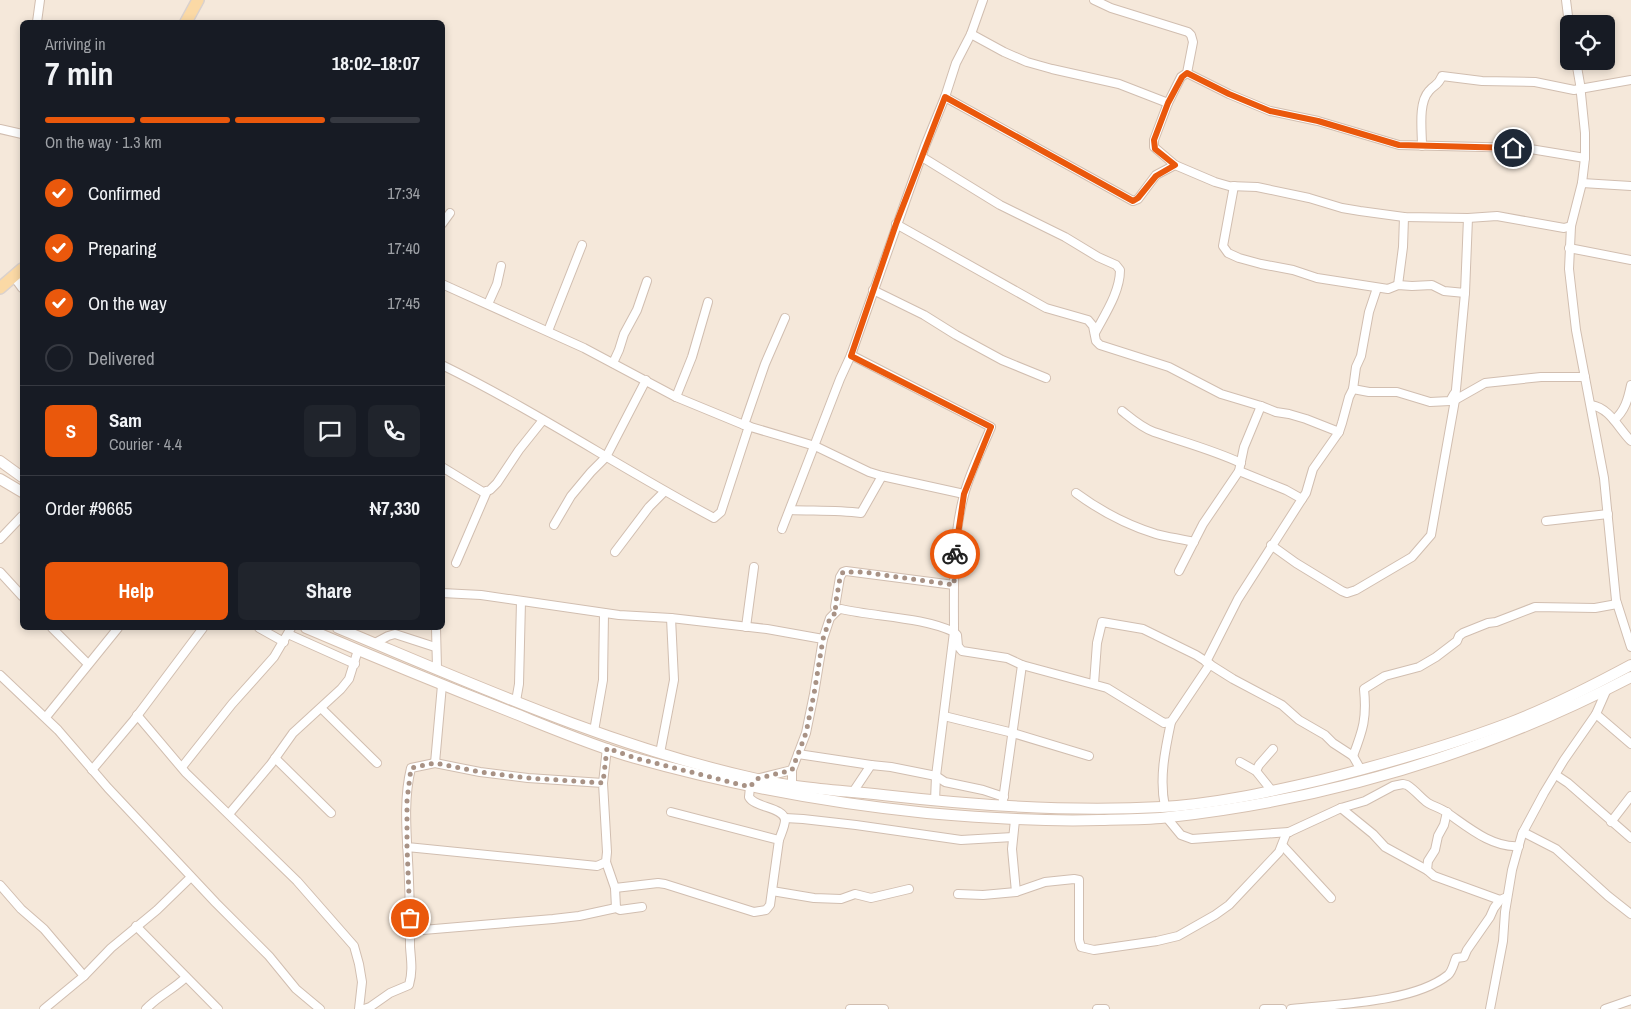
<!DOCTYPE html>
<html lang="en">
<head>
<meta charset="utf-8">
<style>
  body { margin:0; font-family:"Archivo Narrow",sans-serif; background:#20242c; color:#f1f3f6; height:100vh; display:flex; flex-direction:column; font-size:19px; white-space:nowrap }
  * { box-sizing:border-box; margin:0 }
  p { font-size:16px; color:#9ea1a6 }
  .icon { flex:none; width:28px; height:28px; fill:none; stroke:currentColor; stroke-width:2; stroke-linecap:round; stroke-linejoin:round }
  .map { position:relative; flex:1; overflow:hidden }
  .side { position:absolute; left:20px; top:20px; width:425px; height:610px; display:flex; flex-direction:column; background:#171b24; border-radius:8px; box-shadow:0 2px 8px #0003 }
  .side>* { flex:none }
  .tools { position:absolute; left:1560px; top:15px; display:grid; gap:10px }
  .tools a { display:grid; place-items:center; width:55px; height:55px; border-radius:8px; background:#171b24; box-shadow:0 2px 8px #0003; font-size:25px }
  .pin { position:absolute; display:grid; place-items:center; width:42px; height:42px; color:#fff; margin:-21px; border:2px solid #fff; border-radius:50%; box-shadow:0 1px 5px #0007 }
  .courier { position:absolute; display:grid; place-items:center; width:50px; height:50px; margin:-25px; border:4px solid #ea580c; border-radius:50%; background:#fff; color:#222; box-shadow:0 1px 6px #0007 }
  .head em { font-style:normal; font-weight:800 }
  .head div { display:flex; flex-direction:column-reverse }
  .head { display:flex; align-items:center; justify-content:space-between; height:85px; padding:0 25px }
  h1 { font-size:32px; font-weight:800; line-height:38px }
  .bar { display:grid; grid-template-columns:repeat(4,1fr); gap:8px 5px; align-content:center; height:60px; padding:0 25px }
  .bar i { height:6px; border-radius:4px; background:#363941 }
  .bar .on { background:#ea580c }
  .bar p { grid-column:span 4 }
  .line { display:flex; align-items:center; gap:12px; padding:0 25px; border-top:1px solid #363941 }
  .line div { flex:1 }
  .round { display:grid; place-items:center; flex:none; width:52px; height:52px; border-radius:8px; background:#20242c }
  ol { padding:0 25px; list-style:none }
  li { display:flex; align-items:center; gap:15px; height:55px }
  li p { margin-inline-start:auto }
  li .icon { padding:5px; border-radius:50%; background:#ea580c; color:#fff; stroke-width:4 }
  li:last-child { color:#9ea1a6 }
  li i { width:28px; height:28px; border:2px solid #363941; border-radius:50% }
  .action { display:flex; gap:10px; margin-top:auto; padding:10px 25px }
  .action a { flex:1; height:58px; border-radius:8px; background:#ea580c; color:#fff; font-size:20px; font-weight:800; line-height:58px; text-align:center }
  .action a+a { background:#20242c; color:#f1f3f6 }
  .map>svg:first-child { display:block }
</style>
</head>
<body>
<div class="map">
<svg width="1631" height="1009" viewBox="0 0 1631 1009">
  <rect width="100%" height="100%" fill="#fdf6ec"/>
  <path fill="#f5e8da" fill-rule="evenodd" d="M0 0H1631V1009H0ZM22 22H442V628H22ZM1569 24H1606V61H1569Z"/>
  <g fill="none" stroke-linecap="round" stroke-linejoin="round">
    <defs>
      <g id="street">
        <path d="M1094 0 1111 8 1188 32 1191 35 1193 42 1187 73 1181 77 1168 103 1154 140V147L1175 165 1215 182 1229 186 1257 187 1309 198 1342 208 1360 211 1404 217 1468 218 1497 216 1564 228 1571 226"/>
        <path d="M1566 0 1569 24"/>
        <path d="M37 22 40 0"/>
        <path d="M971 34 1004 52 1027 62 1052 69 1119 84 1168 103"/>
        <path d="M1576 61 1580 84 1585 133V158L1582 183 1571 226 1569 269 1576 330 1604 478 1616 600 1631 647"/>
        <path d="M1187 73 1229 94 1270 111 1318 121 1399 145 1524 148 1585 158"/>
        <path d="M945 97 1133 201 1138 199 1156 175 1175 165"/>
        <path d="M0 129 22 134"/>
        <path d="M1422 146C1422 130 1418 103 1429 91 1435 84 1438 86 1442 76L1482 81 1535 82 1574 90 1631 80"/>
        <path d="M922 157 1000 205 1065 237 1098 257 1116 265 1120 270C1120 292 1105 314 1095 333"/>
        <path d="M1582 183 1631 186"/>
        <path d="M1234 186 1223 246 1228 253 1239 258 1261 264 1293 270 1317 278 1388 289 1398 285 1412 286 1432 285 1444 291 1465 293 1468 218"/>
        <path d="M442 224 450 213"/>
        <path d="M896 224 1046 308 1088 320 1093 326 1096 341 1100 345 1169 367 1221 394 1261 406 1276 412 1289 414 1306 419 1339 432"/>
        <path d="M1569 248 1631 260"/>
        <path d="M14 277 22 288"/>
        <path d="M442 284 584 348 676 397 744 425 815 446 869 472 882 476 964 494"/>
        <path d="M1398 285 1403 247 1404 217"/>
        <path d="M873 290 924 315 956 335 1002 360 1046 378"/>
        <path d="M1465 293 1455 400 1485 383 1541 377H1585"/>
        <path d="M488 304 497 284 501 266"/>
        <path d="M548 331 582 245"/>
        <path d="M613 363 619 350 624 334 637 310 647 281"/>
        <path d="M442 365C536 411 622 469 714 518L721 512 749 426"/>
        <path d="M1353 389 1369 392H1397L1430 402 1450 401 1454 394"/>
        <path d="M676 397 692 357 708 302"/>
        <path d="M1591 405C1610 408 1618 428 1631 441"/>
        <path d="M1122 411C1132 419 1142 428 1154 432 1183 442 1213 450 1241 463"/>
        <path d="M1614 420C1625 411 1628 399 1631 385"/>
        <path d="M744 425 765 364 785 318"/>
        <path d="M442 467 483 492 490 490 497 483 519 450 543 420"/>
        <path d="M1239 471 1286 490 1302 499"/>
        <path d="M1076 493C1099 510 1127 525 1156 534 1167 537 1182 539 1194 542"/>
        <path d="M790 510C814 511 837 510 861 513L882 476"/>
        <path d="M1546 521 1608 514"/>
        <path d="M554 525 571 496 591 472 606 457 646 380"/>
        <path d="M782 529 840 379 851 355 925 146 945 97 956 63 971 34 983 0"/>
        <path d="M0 539 22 516"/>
        <path d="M1271 545 1296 563 1342 591 1347 593 1356 590 1412 557 1431 535 1455 400"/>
        <path d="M615 552 649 507 664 492"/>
        <path d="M456 563 487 491"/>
        <path d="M1179 571 1203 524 1239 471 1244 447 1261 406"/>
        <path d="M0 572 22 596"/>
        <path d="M442 593 481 595 619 615 671 618 767 629 823 639"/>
        <path d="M838 610 835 607 840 577 843 572 846 571 954 585"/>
        <path d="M746 627 754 567"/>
        <path d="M52 628 88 664"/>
        <path d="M259 628 284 642"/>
        <path d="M436 628 437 668"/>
        <path d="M288 634 355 664"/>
        <path d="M375 643 388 636 395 634 435 647"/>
        <path d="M0 675 58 730 108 788 216 903 269 956 296 989 320 1009"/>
        <path d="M516 701 519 684 521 601"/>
        <path d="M321 708 377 763"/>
        <path d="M1596 714 1631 744"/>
        <path d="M137 715 186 773 297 881 354 946 359 964 362 982 359 1009"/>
        <path d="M944 716 1013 733 1089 756"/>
        <path d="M46 717 118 628"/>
        <path d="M594 731 603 680 604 613"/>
        <path d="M660 753 674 680 671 618"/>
        <path d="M798 754 871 765"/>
        <path d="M1353 756C1363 730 1367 718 1364 689L1385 676 1419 667 1436 657 1457 641 1459 636 1463 633 1488 623 1496 622 1535 607 1595 608 1617 604"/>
        <path d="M275 758 331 813"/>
        <path d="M1240 762 1256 771 1272 791"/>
        <path d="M435 763 442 685"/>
        <path d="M182 767 232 704 274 657 291 628"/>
        <path d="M92 770 134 720 203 628"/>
        <path d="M1361 770 1353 756 1333 743 1325 735 1299 720 1282 705 1233 679 1206 662 1238 599 1302 499 1306 493 1313 469 1339 432 1342 423 1349 397 1353 389 1356 367 1361 356 1369 312 1377 288"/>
        <path d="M1256 771 1259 765 1273 749"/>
        <path d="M1556 775 1568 783 1631 838"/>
        <path d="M603 783 607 748"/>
        <path d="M792 786V770L806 733 814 694 823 639 830 618 838 610 841 609C876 617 922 617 954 632 954 586 952 540 964 495 970 472 982 449 991 427L851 355"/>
        <path d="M853 792 871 765 891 767 936 776 945 782 983 790 1004 797"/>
        <path d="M1003 800 1022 665"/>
        <path d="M935 801 936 776 954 632 957 635 958 646 962 651 1007 658 1022 665 1107 688 1164 723 1171 722 1210 664 1196 655 1143 629 1102 622 1097 643 1094 684"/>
        <path d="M1165 807C1159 779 1165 750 1171 722"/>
        <path d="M1341 808 1373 834 1385 847 1427 870"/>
        <path d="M1447 812 1444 825 1438 836 1435 850 1428 861 1427 870 1434 876 1500 900"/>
        <path d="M229 814 271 764 293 733 341 689 349 679 358 650"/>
        <path d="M785 818 803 819 856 825 961 840 1013 837"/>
        <path d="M1167 818 1181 835 1192 839 1289 832"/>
        <path d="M1611 822 1631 796"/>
        <path d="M1523 832 1556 849 1608 896 1631 914"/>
        <path d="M779 840C781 834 785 826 785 820 784 807 755 808 749 797L750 787 756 779 792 770"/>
        <path d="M1283 846 1331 898"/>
        <path d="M606 862 615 888 616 908"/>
        <path d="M0 885 21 909 44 929 84 976"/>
        <path d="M615 888 658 883 665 884 754 912 766 910 770 905 779 840 671 812"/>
        <path d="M772 891 814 898 841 899 855 894 871 898 909 889"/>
        <path d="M1016 892 1045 882 1074 879 1079 880V940L1081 947 1094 950 1157 941 1178 936 1215 915 1229 905 1279 852 1286 834 1289 832 1341 808 1365 801 1393 786 1403 784 1407 785C1415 790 1421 798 1428 803 1435 807 1443 809 1449 814 1469 828 1493 848 1519 846"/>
        <path d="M958 894 983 895 1016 892 1012 849 1015 820"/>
        <path d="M136 926 218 1009"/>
        <path d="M411 931 553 919 579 916 616 908 620 910 642 907"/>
        <path d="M44 1009 84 976 111 948 157 910 191 877"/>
        <path d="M146 1009C158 996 174 989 186 977"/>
        <path d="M364 1009 370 1007 390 993 409 985C413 971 411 960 410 947 410 925 410 904 409 882 408 844 402 805 411 768L435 763 480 772 528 778 603 783 607 852 606 862 597 866 407 847"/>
        <path d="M850 1009H884"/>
        <path d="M1097 1009H1105"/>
        <path d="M1264 1009H1282"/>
        <path d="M1291 1009C1335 1004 1413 1003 1448 975 1452 972 1454 963 1456 958L1464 957 1467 950 1490 917 1494 908 1500 900 1507 897"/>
        <path d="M1490 1009 1503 941 1505 912 1512 870 1522 834 1544 793 1564 760 1596 714 1607 689"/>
        <path d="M1605 1009 1631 1000"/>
      </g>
      <g id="secondary">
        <path d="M0 461 22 477"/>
        <path d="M0 479 22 492"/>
        <path d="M306 628C374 657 442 685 511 712 551 728 593 746 635 758 731 785 828 803 927 813 985 818 1042 822 1100 820 1123 819 1147 820 1169 817 1331 799 1487 752 1631 677"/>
        <path d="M338 628C475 685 612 747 757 779 801 789 847 791 892 796 981 806 1071 812 1162 807 1215 804 1269 792 1321 780 1385 764 1448 746 1509 723 1551 707 1592 686 1631 665"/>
      </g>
      <g id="primary">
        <path d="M186 22 198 0"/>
        <path d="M0 288 22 269"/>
      </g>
    </defs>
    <use href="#street" stroke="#d1beb0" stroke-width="10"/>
    <use href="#secondary" stroke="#d6c0b0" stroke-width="12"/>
    <use href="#primary" stroke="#dad1cd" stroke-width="14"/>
    <use href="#street" stroke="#fff" stroke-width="8"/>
    <use href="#secondary" stroke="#fff" stroke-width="10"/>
    <use href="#primary" stroke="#fbd9a5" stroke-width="11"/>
  </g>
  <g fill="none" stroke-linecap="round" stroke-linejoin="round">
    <path stroke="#a89285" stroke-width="5" stroke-dasharray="0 9" d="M410 918 407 847V800L411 768 435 763 480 772 528 778 603 783 607 748 635 758 750 787 756 779 792 770 806 733 814 694 823 639 830 618 838 610 835 607 840 578 843 572H863L954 585 955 554"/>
    <path stroke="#ea580c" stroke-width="6" d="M955 554 964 494 991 427 851 356 896 224 945 97 1133 201 1138 198 1156 176 1175 165 1155 149 1154 140 1168 103 1182 77 1187 73 1229 94 1270 111 1318 121 1399 145 1513 148"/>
  </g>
</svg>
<div class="tools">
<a><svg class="icon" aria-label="locate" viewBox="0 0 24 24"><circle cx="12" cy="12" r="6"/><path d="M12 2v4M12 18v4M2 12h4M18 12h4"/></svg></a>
</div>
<div class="pin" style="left:410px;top:918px;background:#ea580c"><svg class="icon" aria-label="bag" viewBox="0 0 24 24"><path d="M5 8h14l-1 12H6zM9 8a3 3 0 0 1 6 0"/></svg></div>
<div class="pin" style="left:1513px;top:148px;background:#1f2937"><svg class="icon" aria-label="home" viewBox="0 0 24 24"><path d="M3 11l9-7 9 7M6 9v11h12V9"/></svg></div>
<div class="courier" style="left:955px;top:554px"><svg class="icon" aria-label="bike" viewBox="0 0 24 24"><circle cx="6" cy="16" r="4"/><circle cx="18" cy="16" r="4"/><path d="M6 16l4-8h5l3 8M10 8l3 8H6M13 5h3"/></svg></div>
<section class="side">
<div class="head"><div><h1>7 min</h1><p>Arriving in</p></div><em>18:02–18:07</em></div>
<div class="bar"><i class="on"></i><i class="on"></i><i class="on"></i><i></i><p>On the way · 1.3 km</p></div>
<ol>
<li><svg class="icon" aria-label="check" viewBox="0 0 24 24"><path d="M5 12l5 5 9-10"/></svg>Confirmed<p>17:34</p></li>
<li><svg class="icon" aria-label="check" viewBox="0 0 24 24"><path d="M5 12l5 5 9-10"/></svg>Preparing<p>17:40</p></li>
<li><svg class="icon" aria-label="check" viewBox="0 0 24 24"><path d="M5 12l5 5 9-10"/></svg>On the way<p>17:45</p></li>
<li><i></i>Delivered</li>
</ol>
<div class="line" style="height:90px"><b class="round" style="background:#ea580c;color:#fff">S</b><div><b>Sam</b><p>Courier · 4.4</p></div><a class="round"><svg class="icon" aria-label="chat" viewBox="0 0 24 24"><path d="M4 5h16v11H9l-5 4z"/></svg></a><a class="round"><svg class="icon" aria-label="phone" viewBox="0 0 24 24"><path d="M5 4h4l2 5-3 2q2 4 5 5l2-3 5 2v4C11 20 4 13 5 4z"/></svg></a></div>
<div class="line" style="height:65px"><div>Order #9665</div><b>₦7,330</b></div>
<div class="action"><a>Help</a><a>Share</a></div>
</section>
</div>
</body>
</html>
